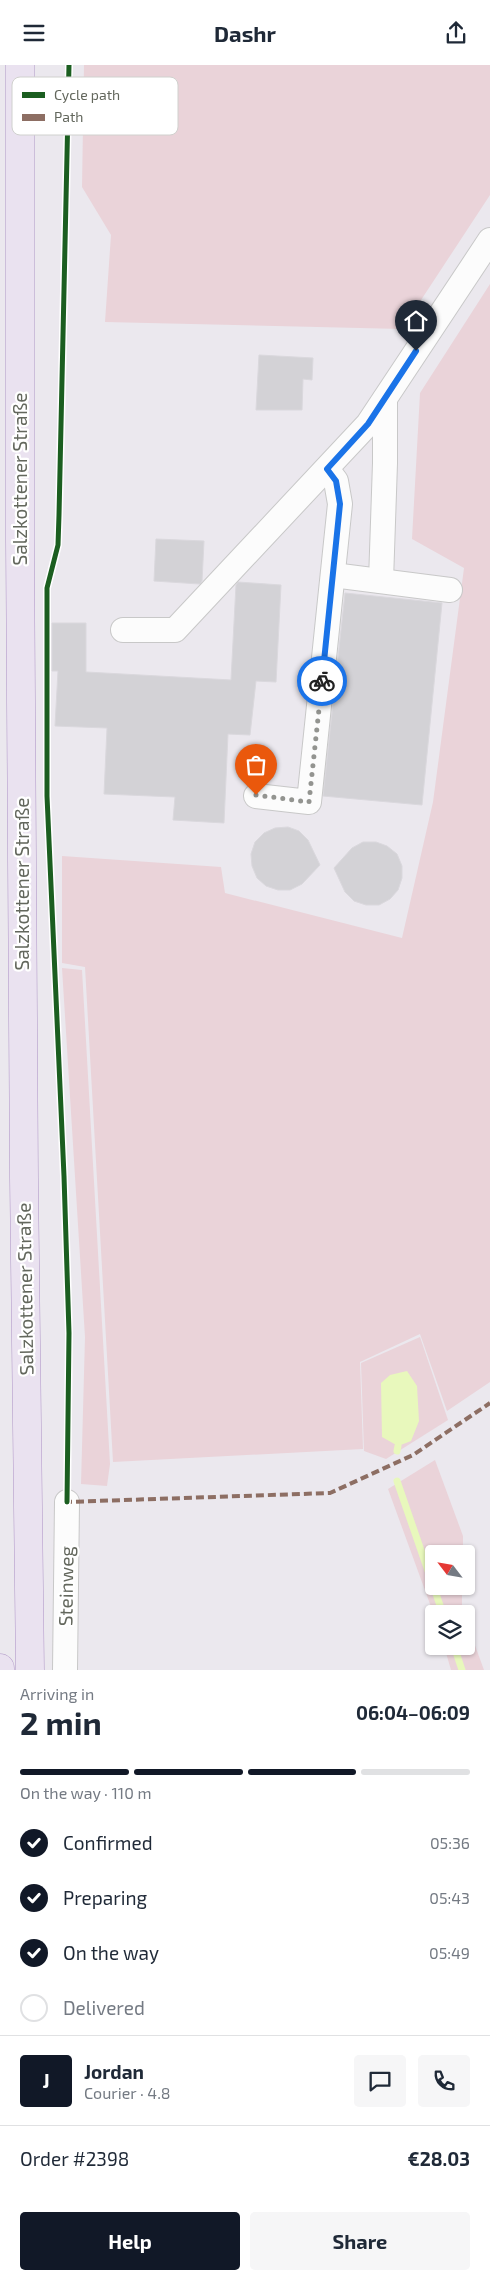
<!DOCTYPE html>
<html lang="en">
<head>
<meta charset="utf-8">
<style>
  body { margin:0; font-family:"Exo 2",sans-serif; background:#f6f6f7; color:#1f2937; height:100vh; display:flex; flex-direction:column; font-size:19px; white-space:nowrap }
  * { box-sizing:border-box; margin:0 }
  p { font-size:16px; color:#747a83 }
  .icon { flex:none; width:28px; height:28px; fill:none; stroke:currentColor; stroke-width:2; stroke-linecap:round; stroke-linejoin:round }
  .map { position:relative; height:1605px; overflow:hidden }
  .sheet { display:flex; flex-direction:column; background:#fff; flex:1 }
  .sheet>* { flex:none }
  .needle { width:32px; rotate:301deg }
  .controls { position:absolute; left:425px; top:1480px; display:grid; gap:10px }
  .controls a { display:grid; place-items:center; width:50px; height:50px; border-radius:5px; background:#fff; box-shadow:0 1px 4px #0004; font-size:25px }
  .pin { position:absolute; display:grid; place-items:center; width:42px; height:42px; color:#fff; margin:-51px -21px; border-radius:50% 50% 50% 0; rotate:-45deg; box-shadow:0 0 5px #0007 }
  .pin .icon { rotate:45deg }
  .courier { position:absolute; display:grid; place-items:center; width:50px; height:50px; margin:-25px; border:4px solid #1a73e8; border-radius:50%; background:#fff; color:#222; box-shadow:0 1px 6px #0007 }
  .headline em { font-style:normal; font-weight:700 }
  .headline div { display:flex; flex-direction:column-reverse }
  .headline { display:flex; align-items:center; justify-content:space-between; height:85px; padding:0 20px }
  h1 { font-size:32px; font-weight:700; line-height:38px }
  .bar { display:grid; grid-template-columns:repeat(4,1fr); gap:8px 5px; align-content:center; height:60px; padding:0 20px }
  .bar i { height:6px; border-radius:4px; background:#e0e1e3 }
  .bar .selected { background:#111827 }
  .bar p { grid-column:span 4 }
  .line { display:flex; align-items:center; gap:12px; padding:0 20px; border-top:1px solid #e0e1e3 }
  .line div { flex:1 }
  .round { display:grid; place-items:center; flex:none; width:52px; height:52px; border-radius:5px; background:#f6f6f7 }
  ol { padding:0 20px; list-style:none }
  li { display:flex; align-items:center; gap:15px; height:55px }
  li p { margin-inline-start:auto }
  li .icon { padding:5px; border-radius:50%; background:#111827; color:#fff; stroke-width:4 }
  li:last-child { color:#747a83 }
  li i { width:28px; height:28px; border:2px solid #e0e1e3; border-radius:50% }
  .action { display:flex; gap:10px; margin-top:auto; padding:10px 20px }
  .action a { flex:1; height:58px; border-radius:5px; background:#111827; color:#fff; font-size:20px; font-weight:700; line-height:58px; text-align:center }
  .action a+a { background:#f6f6f7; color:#1f2937 }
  header { display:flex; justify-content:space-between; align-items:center; height:65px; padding:0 20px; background:#fff; font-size:22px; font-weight:700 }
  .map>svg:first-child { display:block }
</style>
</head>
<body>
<header><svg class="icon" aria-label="menu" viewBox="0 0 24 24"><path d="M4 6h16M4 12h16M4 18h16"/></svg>Dashr<svg class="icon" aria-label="share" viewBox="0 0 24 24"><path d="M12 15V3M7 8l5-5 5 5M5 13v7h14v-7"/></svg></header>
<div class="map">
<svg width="490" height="1605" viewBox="0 0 490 1605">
  <rect width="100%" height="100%" fill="#ebe8ee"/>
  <g fill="#ead3d9">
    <path d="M84 0H490V130L402 264 105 257 111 170 82 122Z"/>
    <path d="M490 219V1317L447 1346 420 1269 360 1297 363 1384 113 1397 85 902 62 898V791L221 802 225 828 402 873 433 737 464 503 412 474 420 328Z"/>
    <path d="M62 903 82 905 110 1399 107 1421 81 1419 85 1272Z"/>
    <path d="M420 1272 448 1355 386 1394 364 1386 361 1298Z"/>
    <path d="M435 1395 463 1471V1489H434V1521H462V1543L464 1549 434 1550 388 1424Z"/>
    <path d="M466 1556 484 1605H451L444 1581H466Z"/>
  </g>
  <path fill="#e8f8bc" d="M407 1306 417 1321 419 1356 411 1376 398 1381 382 1372 381 1318 390 1310Z"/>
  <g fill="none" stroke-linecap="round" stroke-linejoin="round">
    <g stroke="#e8f8bc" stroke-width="7">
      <path d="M397 1386 398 1381"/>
      <path d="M397 1416 443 1549"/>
      <path d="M454 1581 462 1605"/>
    </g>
  </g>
  <g fill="#d3d2d6" stroke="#dad8dd">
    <path d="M259 290 313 293 312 315 303 314 302 345H256Z"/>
    <path d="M156 474 204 476 202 516 200 519 154 516Z"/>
    <path d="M238 517 281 520 276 617 256 616 250 670 228 669 224 758 173 755 175 732 104 729 107 663 55 661 58 606H52V558H86V607L231 615 236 520Z"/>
    <path d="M345 528 442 538 422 740 323 731Z"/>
    <path d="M288 762 299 766 308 775 320 800 302 819 290 825H278L266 821 257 813 252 801 251 789 255 777 264 768 275 763Z"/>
    <path d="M363 777H376L387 781 397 789 402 801V813L398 825 390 834 379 840H366L354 836 345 827 334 803 352 783Z"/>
  </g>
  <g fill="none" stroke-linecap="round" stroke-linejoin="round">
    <defs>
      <g id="minor">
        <path d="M333 510 450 525"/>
        <path d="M381 516 385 398V334"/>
        <path d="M123 565H175L368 359 490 175"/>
        <path d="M256 731 309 737 340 439 336 416 327 404"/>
        <path d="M65 1605 67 1437"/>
      </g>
      <g id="highway">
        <path d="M20 0V475L24 1113 30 1605"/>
        <path d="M0 1603V1605"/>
      </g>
    </defs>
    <use href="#minor" stroke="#c8c8c8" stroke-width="26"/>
    <use href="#highway" stroke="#ae94c6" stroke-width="29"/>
    <use href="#minor" stroke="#fcfcfc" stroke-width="24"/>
    <use href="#highway" stroke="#eae2f0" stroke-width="28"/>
    <path stroke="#8d6e63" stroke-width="4" stroke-dasharray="8 4" stroke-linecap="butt" d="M67 1434V1437L330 1428 413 1390 490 1338"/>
    <defs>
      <path id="cycleway" d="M67 1437 69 1268 64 1111 47 731V523L58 480 59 450 69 0"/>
    </defs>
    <use href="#cycleway" stroke="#fff" stroke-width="8"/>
    <use href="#cycleway" stroke="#1b5e20" stroke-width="5"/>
  </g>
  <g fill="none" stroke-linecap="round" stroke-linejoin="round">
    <path stroke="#939490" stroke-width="5" stroke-dasharray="0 9" d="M256 730 309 737 322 616"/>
    <path stroke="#1a73e8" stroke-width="6" d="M322 616 340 439 336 416 327 404 368 359 416 286"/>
  </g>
  <g text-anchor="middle" stroke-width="4.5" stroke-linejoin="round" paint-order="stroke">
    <g font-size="19" fill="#63675d" stroke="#fff">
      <text transform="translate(20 414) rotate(-90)" y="7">Salzkottener Straße</text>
      <text transform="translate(22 819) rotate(-90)" y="7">Salzkottener Straße</text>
      <text transform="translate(25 1224) rotate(-91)" y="7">Salzkottener Straße</text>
      <text transform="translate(66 1521) rotate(-89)" y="7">Steinweg</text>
    </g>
  </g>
  <rect x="12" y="12" width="166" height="58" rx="8" fill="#fff" stroke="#d0d1ce" stroke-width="1"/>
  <rect x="22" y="27" width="23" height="6" fill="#1b5e20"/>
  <rect x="22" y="49" width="23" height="7" fill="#8d6e63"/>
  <g font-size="14" fill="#63675d">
    <text x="54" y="35">Cycle path</text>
    <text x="54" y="57">Path</text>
  </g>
</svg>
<div class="controls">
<a><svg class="needle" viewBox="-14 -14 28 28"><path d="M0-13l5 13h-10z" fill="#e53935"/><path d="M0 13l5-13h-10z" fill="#747a83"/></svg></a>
<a><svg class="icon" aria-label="layers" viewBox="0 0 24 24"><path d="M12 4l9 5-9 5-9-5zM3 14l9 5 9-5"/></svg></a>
</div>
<div class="pin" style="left:256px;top:730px;background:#ea580c"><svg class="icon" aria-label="bag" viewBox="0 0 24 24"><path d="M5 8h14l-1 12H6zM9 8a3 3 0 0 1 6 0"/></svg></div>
<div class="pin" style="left:416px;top:286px;background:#1f2937"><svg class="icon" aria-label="home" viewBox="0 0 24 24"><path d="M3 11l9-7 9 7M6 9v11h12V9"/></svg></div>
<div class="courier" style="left:322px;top:616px"><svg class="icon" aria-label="bike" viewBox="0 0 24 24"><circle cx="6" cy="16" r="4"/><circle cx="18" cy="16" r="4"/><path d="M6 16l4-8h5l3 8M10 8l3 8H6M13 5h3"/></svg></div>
</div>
<section class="sheet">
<div class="headline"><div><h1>2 min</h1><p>Arriving in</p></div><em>06:04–06:09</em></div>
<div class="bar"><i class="selected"></i><i class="selected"></i><i class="selected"></i><i></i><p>On the way · 110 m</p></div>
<ol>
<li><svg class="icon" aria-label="check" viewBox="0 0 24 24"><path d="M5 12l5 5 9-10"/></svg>Confirmed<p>05:36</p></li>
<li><svg class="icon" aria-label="check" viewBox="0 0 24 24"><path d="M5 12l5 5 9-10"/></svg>Preparing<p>05:43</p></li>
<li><svg class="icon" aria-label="check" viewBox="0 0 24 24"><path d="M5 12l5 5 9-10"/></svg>On the way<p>05:49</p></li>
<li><i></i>Delivered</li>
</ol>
<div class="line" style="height:90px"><b class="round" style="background:#111827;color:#fff">J</b><div><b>Jordan</b><p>Courier · 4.8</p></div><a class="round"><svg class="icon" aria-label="chat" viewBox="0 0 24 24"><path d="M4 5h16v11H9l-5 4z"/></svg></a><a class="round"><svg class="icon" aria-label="phone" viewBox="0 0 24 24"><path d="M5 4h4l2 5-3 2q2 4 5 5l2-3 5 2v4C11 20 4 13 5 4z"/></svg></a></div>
<div class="line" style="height:65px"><div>Order #2398</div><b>€28.03</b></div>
<div class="action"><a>Help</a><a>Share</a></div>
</section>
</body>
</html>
